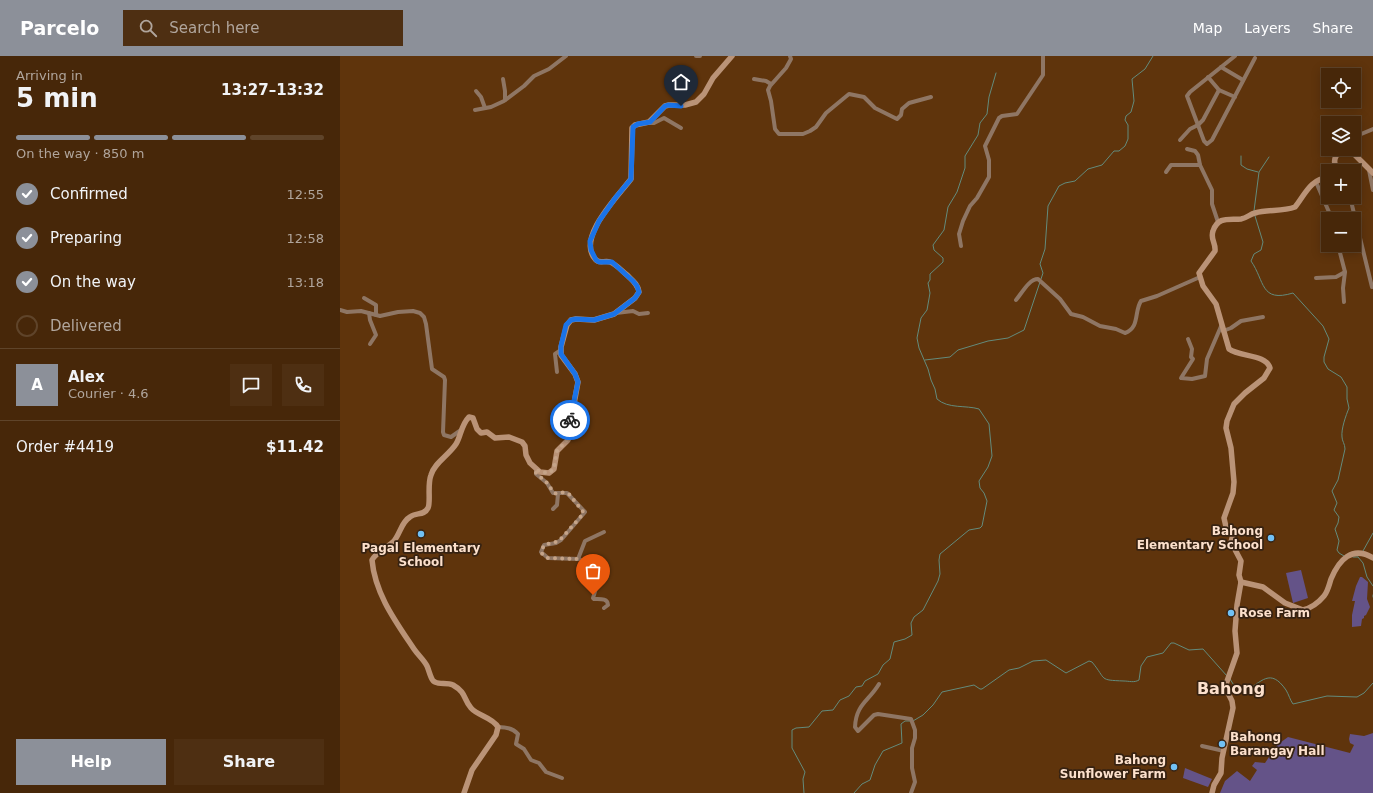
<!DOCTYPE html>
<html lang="en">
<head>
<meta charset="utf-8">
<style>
  body { margin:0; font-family:"DejaVu Sans",sans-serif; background:#4e2f12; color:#f1f3f6; height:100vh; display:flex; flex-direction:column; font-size:15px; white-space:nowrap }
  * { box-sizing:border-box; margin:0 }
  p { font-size:13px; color:#b0a59c }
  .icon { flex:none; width:22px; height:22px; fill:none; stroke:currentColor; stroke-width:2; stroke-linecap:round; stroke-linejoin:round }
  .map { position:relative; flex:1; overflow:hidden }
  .drawer { display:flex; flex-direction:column; background:#472709; width:340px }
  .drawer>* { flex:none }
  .fabs { position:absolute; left:981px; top:12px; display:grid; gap:8px }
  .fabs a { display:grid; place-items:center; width:40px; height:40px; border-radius:0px; background:#472709; box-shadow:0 2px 10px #0003,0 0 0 1px #5f442a; font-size:20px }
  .pin { position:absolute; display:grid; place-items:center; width:34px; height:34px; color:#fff; margin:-41px -17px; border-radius:50% 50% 50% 0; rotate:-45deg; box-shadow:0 0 4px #0007 }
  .pin .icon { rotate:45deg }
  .courier { position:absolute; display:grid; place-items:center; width:40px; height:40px; margin:-20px; border:3px solid #1a73e8; border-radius:50%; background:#fff; color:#222; box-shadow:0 1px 5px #0007 }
  .headline em { font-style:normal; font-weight:600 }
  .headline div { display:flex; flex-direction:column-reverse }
  .headline { display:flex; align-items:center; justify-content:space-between; height:68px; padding:0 16px }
  h1 { font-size:26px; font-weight:600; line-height:30px }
  .bar { display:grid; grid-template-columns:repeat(4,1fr); gap:6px 4px; align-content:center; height:48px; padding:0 16px }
  .bar i { height:5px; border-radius:3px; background:#5f442a }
  .bar .selected { background:#8c9099 }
  .bar p { grid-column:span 4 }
  .line { display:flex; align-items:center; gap:10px; padding:0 16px; border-top:1px solid #5f442a }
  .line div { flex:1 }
  .round { display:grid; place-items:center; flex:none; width:42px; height:42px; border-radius:0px; background:#4e2f12 }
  ol { padding:0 16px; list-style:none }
  li { display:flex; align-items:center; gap:12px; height:44px }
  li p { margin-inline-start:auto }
  li .icon { padding:4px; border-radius:50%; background:#8c9099; color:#fff; stroke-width:4 }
  li:last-child { color:#b0a59c }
  li i { width:22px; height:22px; border:2px solid #5f442a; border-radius:50% }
  .action { display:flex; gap:8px; margin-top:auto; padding:8px 16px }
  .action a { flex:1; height:46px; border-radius:0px; background:#8c9099; color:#fff; font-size:16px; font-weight:600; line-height:46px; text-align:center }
  .action a+a { background:#4e2f12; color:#f1f3f6 }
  header { display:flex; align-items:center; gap:24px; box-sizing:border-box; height:56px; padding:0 20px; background:#8c9099; color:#fff }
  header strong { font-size:19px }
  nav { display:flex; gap:22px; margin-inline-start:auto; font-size:14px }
  .search { width:280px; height:36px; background:#4e2f12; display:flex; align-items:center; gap:10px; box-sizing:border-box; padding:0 14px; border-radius:0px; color:#b0a59c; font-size:15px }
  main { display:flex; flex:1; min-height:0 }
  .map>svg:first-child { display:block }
</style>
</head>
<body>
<header>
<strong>Parcelo</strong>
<div class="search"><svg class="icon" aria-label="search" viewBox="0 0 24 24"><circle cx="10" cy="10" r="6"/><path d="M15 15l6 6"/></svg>Search here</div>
<nav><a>Map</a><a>Layers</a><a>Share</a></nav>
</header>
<main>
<section class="drawer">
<div class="headline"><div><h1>5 min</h1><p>Arriving in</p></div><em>13:27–13:32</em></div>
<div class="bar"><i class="selected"></i><i class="selected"></i><i class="selected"></i><i></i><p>On the way · 850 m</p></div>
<ol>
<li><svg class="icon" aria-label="check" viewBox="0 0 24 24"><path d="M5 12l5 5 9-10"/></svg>Confirmed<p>12:55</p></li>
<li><svg class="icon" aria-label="check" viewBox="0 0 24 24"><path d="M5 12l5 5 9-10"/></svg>Preparing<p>12:58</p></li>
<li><svg class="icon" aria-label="check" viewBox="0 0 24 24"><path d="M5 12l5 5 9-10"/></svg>On the way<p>13:18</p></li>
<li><i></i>Delivered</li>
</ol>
<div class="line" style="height:72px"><b class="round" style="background:#8c9099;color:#fff">A</b><div><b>Alex</b><p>Courier · 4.6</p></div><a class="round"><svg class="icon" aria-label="chat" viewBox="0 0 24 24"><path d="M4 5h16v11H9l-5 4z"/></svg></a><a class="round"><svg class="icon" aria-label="phone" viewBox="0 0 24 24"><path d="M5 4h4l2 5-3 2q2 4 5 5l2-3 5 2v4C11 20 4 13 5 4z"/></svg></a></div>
<div class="line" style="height:52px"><div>Order #4419</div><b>$11.42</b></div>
<div class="action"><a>Help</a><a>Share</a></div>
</section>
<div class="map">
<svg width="1033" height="737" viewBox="0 0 1033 737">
  <rect width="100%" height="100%" fill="#5f340c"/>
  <g fill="#645388">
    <path d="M961 514 968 542 953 547 946 517Z"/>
    <path d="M1020 521H1022L1028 526 1027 543 1030 551 1026 559 1024 560V562L1022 563 1021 570 1012 571V559L1015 545H1012L1016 530Z"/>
    <path d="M1033 677V737H880L885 725 897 715 910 725 917 714 912 710 915 706 925 707 937 689 948 681 1010 697 1014 689 1010 687 1009 683 1010 678 1024 680Z"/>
    <path d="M845 712 872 723 868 731 843 722Z"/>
  </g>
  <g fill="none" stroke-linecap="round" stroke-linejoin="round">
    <g stroke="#638b7c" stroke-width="1">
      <path d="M901 100V109L907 113 918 116"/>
      <path d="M914 155 919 116 929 101"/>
      <path d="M915 160 923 186 921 194 914 198 911 205C925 225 920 247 953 237L983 270 989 283 984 301V306L988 313 1001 321 1007 331V343L1009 352C1006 359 1001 373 1002 381 1002 385 1005 388 1005 393L998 424 992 435 997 447 994 454 999 461 998 467 995 473 999 485 997 494 999 497 1004 500"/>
      <path d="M701 223 703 217 700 208 705 193 708 150 719 130 725 127 735 125 748 113 762 109 774 95H779L785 90 788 83V69L785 64 786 60 791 56 794 45 792 23 805 13 813 0"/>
      <path d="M585 304 610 301 618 294 648 285 668 282 684 274 700 226"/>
      <path d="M1023 495 1033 477"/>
      <path d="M1013 501H1018"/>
      <path d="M1018 501 1023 507 1027 521 1033 530"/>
      <path d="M1033 539V541"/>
      <path d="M890 623 895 631 904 636C922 626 930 611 946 634 949 639 950 644 953 648L987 640 1017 641 1024 637 1033 627"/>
      <path d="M573 665 583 659 593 649 602 636 634 629 640 633H642L669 614 679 612 693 605 706 604 726 617 749 605 752 606C767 624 758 624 784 625 789 625 794 627 799 624L801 610 807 601 823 597 831 587H834L849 594 863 593 887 620"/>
      <path d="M464 737 463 723 465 716 452 692V674L456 672 469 671 482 655 493 654 500 644 509 640 516 631 522 630 525 625 538 618 543 609 550 603 554 586 565 583 572 579 571 567 574 561 583 554 598 525 600 518 599 504 600 498 629 474 640 472 642 470 647 445 644 437 640 432 639 425 648 411 652 400 649 368 639 353C626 349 608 353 597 343L595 333 591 324 588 313 579 292 577 282 581 262 587 254 590 237 588 227 590 224V218L603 206V202L594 194 593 189 604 174 608 151 617 136 625 112V100L638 79 640 67 647 58 649 41 656 17"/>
      <path d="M514 737 522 728 530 724 535 709 543 695 562 687 561 668 565 665H570"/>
    </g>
    <g stroke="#8f7664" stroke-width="4">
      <path d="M356 0H360"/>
      <path d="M450 0 451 3 446 12 430 30 428 34 431 45 435 73 439 78H463L470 75 476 71 486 57 509 38 524 41 535 52 557 63 561 59 562 53 569 47 591 41"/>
      <path d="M895 0 850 36 847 40 864 85 867 88 872 84 915 2"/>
      <path d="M881 11 903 24"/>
      <path d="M868 21 879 34 895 41"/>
      <path d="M163 23 165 35V44"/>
      <path d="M414 23 426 25 431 28"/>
      <path d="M136 35 141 41 145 52"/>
      <path d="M135 54 151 51 164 45 184 30 194 20 209 13 226 0"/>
      <path d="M308 67H314L324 62 341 72"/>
      <path d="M1014 81 1033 73"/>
      <path d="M840 84 850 73 858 69 863 64 879 34"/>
      <path d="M847 93 855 95 858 99 860 109 872 134V148L878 166"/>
      <path d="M1029 114 1033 134"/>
      <path d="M826 116 831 109H860"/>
      <path d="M976 126 992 163"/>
      <path d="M1010 141 1032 231"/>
      <path d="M998 189 1005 216 1003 232 1004 246"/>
      <path d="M621 190 619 178 623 165 630 150 637 142 649 121V104L645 90 659 62 662 60 677 58 703 19V0"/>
      <path d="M976 222 996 221 1005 216"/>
      <path d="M24 242 36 249V259"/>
      <path d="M676 244C682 237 689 223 698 223L720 243 731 258 743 261 760 270 776 273 785 277C800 272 794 255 801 245L817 240 860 221"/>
      <path d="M0 254 7 256 21 255 40 260 58 256 73 255 80 257 84 261 86 268 92 313 104 321 105 324 103 376 104 379 111 381 121 374"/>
      <path d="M29 257 30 264 36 279 30 288"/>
      <path d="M276 257 293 255 299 258 308 257"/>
      <path d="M883 275 891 272 901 265 923 261"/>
      <path d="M848 283 852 293 851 301 853 303 841 322 852 323 865 320 867 303 882 268"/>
      <path d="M217 316 215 298 221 294"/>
      <path d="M196 413V418L207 427 213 437H227L245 456 221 484 216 487 204 489 201 496 208 502 239 503 252 510 256 514 259 523 253 542 254 543C260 543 268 542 268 549L264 552"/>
      <path d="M213 453 217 449 218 438"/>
      <path d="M238 503 245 485 264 476"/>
      <path d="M539 628C529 645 516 648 515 671L518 675 534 659 538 658 571 663 575 674V682L572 692V712L575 726 571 737"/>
      <path d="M158 671C166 671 173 672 178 678L176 688 184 693 191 704 199 707 206 716 222 722"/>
      <path d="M862 690 884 695"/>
    </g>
    <g stroke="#ba9377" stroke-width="5.5">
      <path d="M999 115C990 105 996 93 1010 94L1033 117"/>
      <path d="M901 526 899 519 901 505 891 486 894 475 886 471 884 462 893 437 894 426 891 392 886 372 887 365 894 348 905 337 924 322 930 312C926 298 900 301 889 293L876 248 863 230 859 217 875 195C876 187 870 183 873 175 878 160 889 164 901 163 907 162 910 158 915 157 928 153 942 156 955 151 964 140 971 122 988 122"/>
      <path d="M901 526 923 531 945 547 963 554C971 552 979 546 984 540 988 535 989 529 991 523 999 504 1012 489 1033 502"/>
      <path d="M124 737 132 714 156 679 158 671C152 661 138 660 131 652 123 643 127 637 113 629 107 626 100 629 95 626 91 625 89 614 87 610 84 604 78 599 74 593 56 566 35 538 32 504 37 495 46 493 53 486 60 479 61 466 70 461 76 456 84 460 88 452 91 446 87 429 91 419 94 407 109 399 116 388 121 380 121 369 129 361L133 362 137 373 141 377 147 376 155 382 169 381 182 386 185 390 186 399 190 407 200 416 209 417 214 413 217 395 228 384 231 377 230 359 234 348 238 326 235 318 221 299V291L227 269 231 264 236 263 254 264 274 258 295 242 299 236C298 228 292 224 287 219 282 215 276 208 270 206 265 204 260 208 256 204 235 183 278 140 291 123L292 72 295 69 309 66 325 50 329 49H345L356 46 364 38 373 22 392 0"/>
      <path d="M872 737 874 729 881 717 882 702 893 652 892 645 885 631 897 597 895 575 897 549 901 526"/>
    </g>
  </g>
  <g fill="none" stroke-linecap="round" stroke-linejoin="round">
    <path stroke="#c5a489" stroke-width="4" stroke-dasharray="0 7.2" d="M230 364V381L217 395 214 413 209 417 200 416 196 413 195 416 207 427 214 437C219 439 224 434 229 438L244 457 219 485 204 489 201 496 203 499 208 502 239 503 252 510 256 514 259 523 253 539"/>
    <path stroke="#1a73e8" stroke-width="5" d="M230 364 238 326 235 318 221 298V290L226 269 231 264 236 263 254 264 274 258 295 242 299 236 297 230 293 225 272 206H259L256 204 251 194 250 185 259 165 276 141 291 123 293 71 298 68 310 66 325 50 328 49 341 50"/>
  </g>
  <g fill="#71c1f5" stroke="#362212" stroke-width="1.5">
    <circle cx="81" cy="478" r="4"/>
    <circle cx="931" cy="482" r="4"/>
    <circle cx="891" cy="557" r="4"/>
    <circle cx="882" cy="688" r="4"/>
    <circle cx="834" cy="711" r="4"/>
  </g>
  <g text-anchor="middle" stroke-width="3.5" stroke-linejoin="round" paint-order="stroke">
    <g font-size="12" font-weight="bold" fill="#fce0cc" stroke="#362212" text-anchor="end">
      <text x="923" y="479">Bahong<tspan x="923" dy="14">Elementary School</tspan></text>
      <text x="81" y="496" text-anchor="middle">Pagal Elementary<tspan x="81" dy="14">School</tspan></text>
      <text x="899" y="561" text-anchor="start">Rose Farm</text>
      <text x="890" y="685" text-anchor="start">Bahong<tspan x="890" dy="14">Barangay Hall</tspan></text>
      <text x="826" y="708">Bahong<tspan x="826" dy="14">Sunflower Farm</tspan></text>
    </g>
    <g font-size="16" font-weight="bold" fill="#fce0cc" stroke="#362212">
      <text x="891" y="638">Bahong</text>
    </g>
  </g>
</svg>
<div class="fabs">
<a><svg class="icon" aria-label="locate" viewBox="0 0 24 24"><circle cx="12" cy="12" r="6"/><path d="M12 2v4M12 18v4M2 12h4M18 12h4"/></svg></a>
<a><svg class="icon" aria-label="layers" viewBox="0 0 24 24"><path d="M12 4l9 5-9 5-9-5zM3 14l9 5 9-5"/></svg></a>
<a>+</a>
<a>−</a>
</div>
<div class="pin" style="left:253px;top:539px;background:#ea580c"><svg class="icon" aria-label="bag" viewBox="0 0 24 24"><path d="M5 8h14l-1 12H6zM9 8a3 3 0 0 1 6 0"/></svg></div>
<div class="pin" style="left:341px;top:50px;background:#1f2937"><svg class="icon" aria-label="home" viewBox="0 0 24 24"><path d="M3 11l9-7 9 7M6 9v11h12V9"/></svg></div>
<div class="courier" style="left:230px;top:364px"><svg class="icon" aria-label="bike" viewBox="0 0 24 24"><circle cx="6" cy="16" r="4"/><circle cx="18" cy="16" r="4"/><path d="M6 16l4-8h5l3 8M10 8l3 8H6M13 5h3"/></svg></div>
</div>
</main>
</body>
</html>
